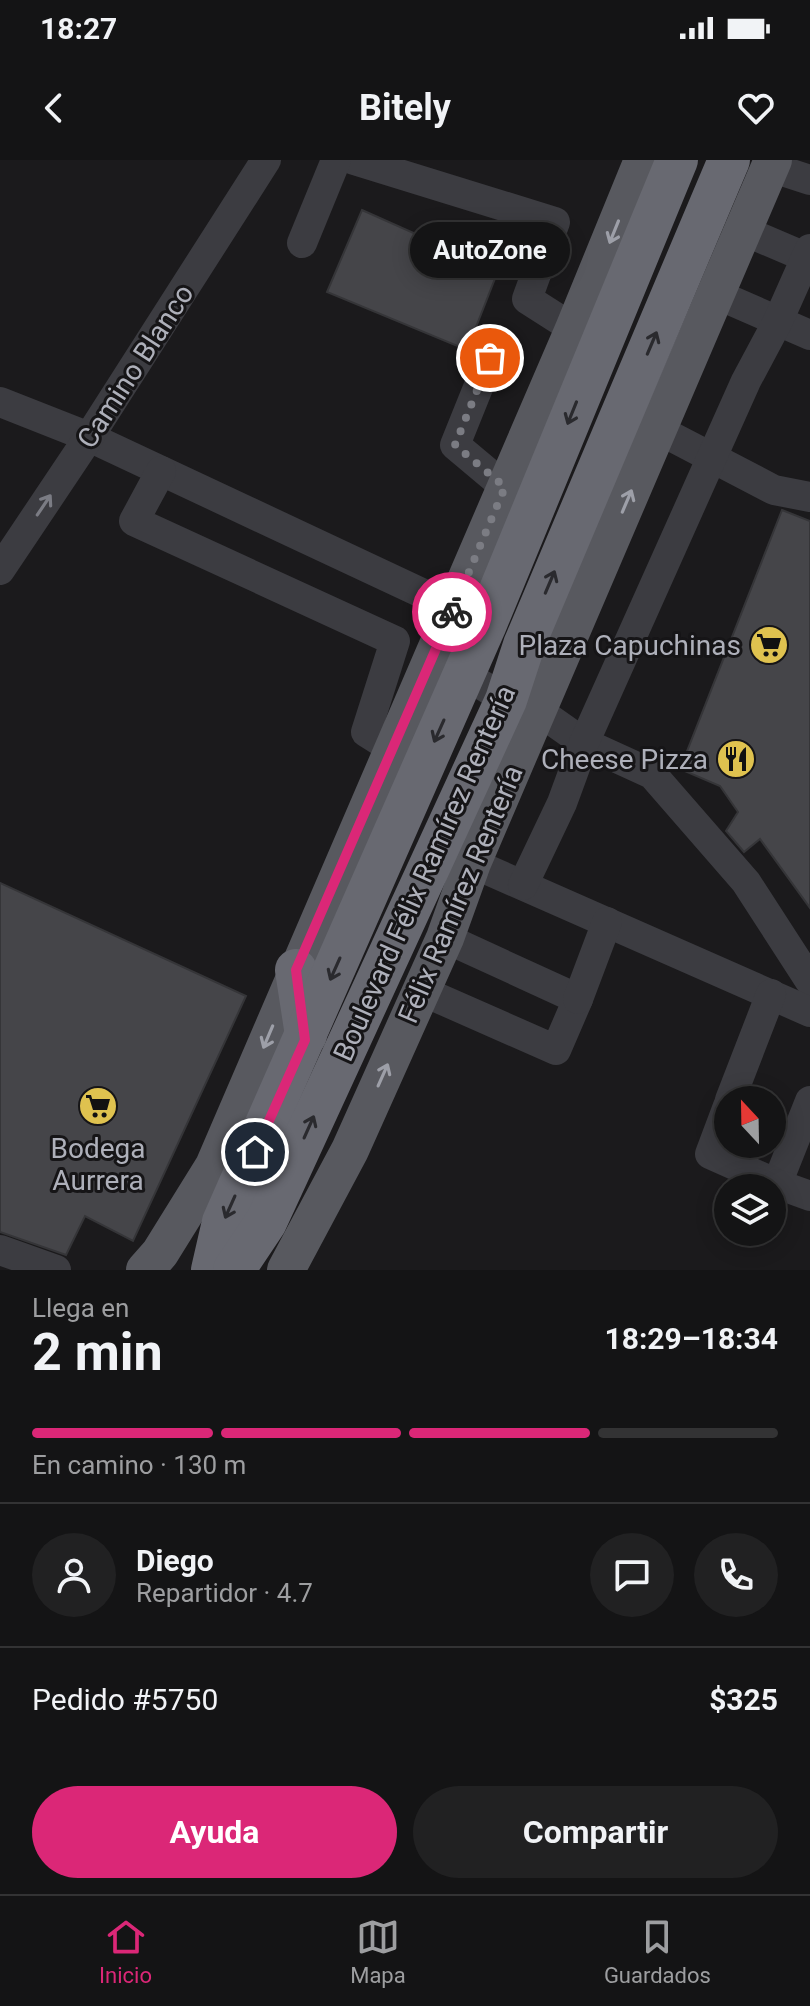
<!DOCTYPE html>
<html lang="es">
<head>
<meta charset="utf-8">
<style>
  body { margin:0; font-family:Roboto,sans-serif; background:#212122; color:#f1f3f6; height:100vh; display:flex; flex-direction:column; font-size:30px; white-space:nowrap }
  * { box-sizing:border-box; margin:0 }
  p { font-size:26px; color:#9d9ea0 }
  .icon { flex:none; width:44px; height:44px; fill:none; stroke:currentColor; stroke-width:2; stroke-linecap:round; stroke-linejoin:round }
  .map { position:relative; height:1110px; overflow:hidden }
  .details { display:flex; flex-direction:column; background:#141415; flex:1 }
  .details>* { flex:none }
  .needle { width:52px; rotate:338deg }
  .buttons { position:absolute; left:714px; top:926px; display:grid; gap:16px }
  .buttons a { display:grid; place-items:center; width:72px; height:72px; border-radius:50%; background:#141415; box-shadow:0 4px 20px #0003,0 0 0 2px #333334; font-size:40px }
  .pin { position:absolute; display:grid; place-items:center; width:68px; height:68px; color:#fff; margin:-34px; border:4px solid #fff; border-radius:50%; box-shadow:0 2px 8px #0007 }
  .courier { position:absolute; display:grid; place-items:center; width:80px; height:80px; margin:-40px; border:6px solid #db2777; border-radius:50%; background:#fff; color:#222; box-shadow:0 2px 10px #0007 }
  .bubble { position:absolute; height:56px; border-radius:28px; background:#141415; box-shadow:0 4px 20px #0003,0 0 0 2px #333334; font-size:26px; font-weight:700; line-height:56px; text-align:center }
  .overview em { font-style:normal; font-weight:700 }
  .overview div { display:flex; flex-direction:column-reverse }
  .overview { display:flex; align-items:center; justify-content:space-between; height:136px; padding:0 32px }
  h1 { font-size:52px; font-weight:700; line-height:60px }
  .bar { display:grid; grid-template-columns:repeat(4,1fr); gap:12px 8px; align-content:center; height:96px; padding:0 32px }
  .bar i { height:10px; border-radius:6px; background:#333334 }
  .bar .on { background:#db2777 }
  .bar p { grid-column:span 4 }
  .line { display:flex; align-items:center; gap:20px; padding:0 32px; border-top:2px solid #333334 }
  .line div { flex:1 }
  .round { display:grid; place-items:center; flex:none; width:84px; height:84px; border-radius:42px; background:#212122 }
  .action { display:flex; gap:16px; margin-top:auto; padding:16px 32px }
  .action a { flex:1; height:92px; border-radius:48px; background:#db2777; color:#fff; font-size:32px; font-weight:700; line-height:92px; text-align:center }
  .action a+a { background:#212122; color:#f1f3f6 }
  .status { display:flex; justify-content:space-between; align-items:center; height:56px; padding:0 40px; background:#141415; direction:ltr }
  .status svg { height:22px; fill:currentColor }
  header { display:flex; justify-content:space-between; align-items:center; height:104px; padding:0 32px; background:#141415; font-size:36px; font-weight:700 }
  .tabs { display:flex; justify-content:space-around; align-items:center; height:112px; border-top:2px solid #333334; background:#141415; font-size:22px; color:#9d9ea0 }
  .tabs a { display:grid; justify-items:center; gap:4px }
  .tabs .on { color:#db2777 }
  .map>svg:first-child { display:block }
</style>
</head>
<body>
<div class="status"><b>18:27</b><svg viewBox="0 0 49 12"><path d="M0 12V9h3v3zM5 12V6h3v6zM10 12V3h3v9zM15 12V0h3v12zM26 1h20v11H26zM47 4h2v5h-2z"/></svg></div>
<header><svg class="icon" aria-label="back" viewBox="0 0 24 24"><path d="M15 5l-7 7 7 7"/></svg>Bitely<svg class="icon" aria-label="heart" viewBox="0 0 24 24"><path d="M12 20l-8-8c-3-5 5-10 8-4 3-6 11-1 8 4z"/></svg></header>
<div class="map">
<svg width="810" height="1110" viewBox="0 0 810 1110">
  <rect width="100%" height="100%" fill="#1b1a1c"/>
  <g fill="#454549" stroke="#353538" stroke-width="2">
    <path d="M362 50 474 100 505 93 467 190 327 132Z"/>
    <path d="M782 350 810 361V748L760 679 744 692 726 671 738 652 720 626 680 609Z"/>
    <path d="M0 723 246 836 133 1081 85 1056 66 1095 0 1072Z"/>
  </g>
  <g fill="none" stroke-linecap="round" stroke-linejoin="round">
    <g stroke="#3c3c41" stroke-width="30">
      <path d="M354 0 555 62 527 139 574 169"/>
      <path d="M770 7 810 20"/>
      <path d="M742 70 810 99"/>
      <path d="M302 83 336 0"/>
      <path d="M716 134 810 175"/>
      <path d="M490 198 455 285 505 327"/>
      <path d="M0 242 89 277 475 458"/>
      <path d="M657 269 774 330 810 337"/>
      <path d="M161 311 134 361 395 481 366 572 393 589"/>
      <path d="M0 410 89 277 266 0"/>
      <path d="M448 504 506 540 537 550 584 583 652 614 746 722 810 821"/>
      <path d="M472 703 810 852"/>
      <path d="M523 725 562 643 584 583 746 221 778 161 810 89"/>
      <path d="M422 831 556 890 578 839 445 778"/>
      <path d="M578 839 607 762"/>
      <path d="M730 940 771 834"/>
      <path d="M728 946 710 994 777 1024 810 941"/>
      <path d="M777 1024 810 1036"/>
      <path d="M0 1090 56 1110"/>
    </g>
    <g stroke="#58595f" stroke-width="38">
      <path d="M145 1110 160 1093 214 1006 574 169 643 0"/>
      <path d="M286 1110 350 990 445 778 472 703 773 0"/>
    </g>
    <g stroke="#686971" stroke-width="42">
      <path d="M296 810 306 875"/>
      <path d="M212 1110 223 1062 486 464 677 0"/>
      <path d="M234 1110 266 1062 506 540 524 485 729 0"/>
    </g>
  </g>
  <defs><path id="oneway-shaft" d="M-6 0H5M1.5-3L5.5 0L1.5 3" fill="none" stroke-width="1.6" stroke-linecap="round" stroke-linejoin="round" transform="scale(2)"/></defs>
  <g stroke="#9d9fa8">
    <use href="#oneway-shaft" transform="translate(614 72) rotate(112)"/>
    <use href="#oneway-shaft" transform="translate(627 341) rotate(-67)"/>
    <use href="#oneway-shaft" transform="translate(268 877) rotate(113)"/>
    <use href="#oneway-shaft" transform="translate(383 915) rotate(-66)"/>
  </g>
  <g stroke="#2a2a2e">
    <use href="#oneway-shaft" transform="translate(652 183) rotate(-67)"/>
    <use href="#oneway-shaft" transform="translate(572 253) rotate(112)"/>
    <use href="#oneway-shaft" transform="translate(550 422) rotate(-67)"/>
    <use href="#oneway-shaft" transform="translate(439 571) rotate(114)"/>
    <use href="#oneway-shaft" transform="translate(335 809) rotate(114)"/>
    <use href="#oneway-shaft" transform="translate(309 967) rotate(-66)"/>
    <use href="#oneway-shaft" transform="translate(230 1047) rotate(114)"/>
  </g>
  <use stroke="#7b7c84" href="#oneway-shaft" transform="translate(44 345) rotate(-56)"/>
  <g fill="none" stroke-linecap="round" stroke-linejoin="round">
    <path stroke="#7b7c83" stroke-width="8" stroke-dasharray="0 14.4" d="M452 452 505 327 455 285 490 198"/>
    <path stroke="#db2777" stroke-width="10" d="M255 992 305 880 296 810 452 452"/>
  </g>
  <defs>
    <symbol id="supermarket-disc" viewBox="-11 -11 22 22"><circle r="9.5" fill="#dfc24f" stroke="#161517"/><path d="M-6-5.5h2.5l.6 2H6L4.5 2H-2.5L-4.4-4H-6ZM-1.5 3.2a1.3 1.3 0 1 0 .1 0ZM3 3.2a1.3 1.3 0 1 0 .1 0Z" fill="#111"/></symbol>
    <symbol id="restaurant-disc" viewBox="-11 -11 22 22"><circle r="9.5" fill="#dfc24f" stroke="#161517"/><path d="M-5-6h1v4h1v-4h1v4h1v-4h1v5L-1.5 .5V6h-2V.5L-5-1ZM5-6V6H3V1.5H1.5Q1.5-4 5-6Z" fill="#111"/></symbol>
  </defs>
  <g fill-rule="evenodd">
    <use href="#supermarket-disc" x="747" y="463" width="44" height="44"/>
    <use href="#restaurant-disc" x="714" y="577" width="44" height="44"/>
    <use href="#supermarket-disc" x="76" y="924" width="44" height="44"/>
  </g>
  <g text-anchor="middle" stroke-width="6" stroke-linejoin="round" paint-order="stroke">
    <g font-size="28" fill="#aeb0ba" stroke="#161517">
      <text transform="translate(135 206) rotate(-57)" y="10">Camino Blanco</text>
      <text transform="translate(424 713) rotate(-66)" y="10">Boulevard Félix Ramírez Rentería</text>
      <text transform="translate(460 734) rotate(-67)" y="10">Félix Ramírez Rentería</text>
    </g>
    <g font-size="28" fill="#aeb0ba" stroke="#161517" text-anchor="end">
      <text x="741" y="495">Plaza Capuchinas</text>
      <text x="708" y="609">Cheese Pizza</text>
      <text x="98" y="998" text-anchor="middle">Bodega<tspan x="98" dy="32">Aurrera</tspan></text>
    </g>
  </g>
</svg>
<div class="buttons">
<a><svg class="needle" viewBox="-14 -14 28 28"><path d="M0-13l5 13h-10z" fill="#e53935"/><path d="M0 13l5-13h-10z" fill="#9d9ea0"/></svg></a>
<a><svg class="icon" aria-label="layers" viewBox="0 0 24 24"><path d="M12 4l9 5-9 5-9-5zM3 14l9 5 9-5"/></svg></a>
</div>
<div class="pin" style="left:490px;top:198px;background:#ea580c"><svg class="icon" aria-label="bag" viewBox="0 0 24 24"><path d="M5 8h14l-1 12H6zM9 8a3 3 0 0 1 6 0"/></svg></div>
<div class="pin" style="left:255px;top:992px;background:#1f2937"><svg class="icon" aria-label="home" viewBox="0 0 24 24"><path d="M3 11l9-7 9 7M6 9v11h12V9"/></svg></div>
<div class="courier" style="left:452px;top:452px"><svg class="icon" aria-label="bike" viewBox="0 0 24 24"><circle cx="6" cy="16" r="4"/><circle cx="18" cy="16" r="4"/><path d="M6 16l4-8h5l3 8M10 8l3 8H6M13 5h3"/></svg></div>
<div class="bubble" style="left:410px;top:62px;width:160px">AutoZone</div>
</div>
<section class="details">
<div class="overview"><div><h1>2 min</h1><p>Llega en</p></div><em>18:29–18:34</em></div>
<div class="bar"><i class="on"></i><i class="on"></i><i class="on"></i><i></i><p>En camino · 130 m</p></div>
<div class="line" style="height:144px"><a class="round"><svg class="icon" aria-label="person" viewBox="0 0 24 24"><circle cx="12" cy="8" r="4"/><path d="M4 21q1-7 8-7t8 7"/></svg></a><div><b>Diego</b><p>Repartidor · 4.7</p></div><a class="round"><svg class="icon" aria-label="chat" viewBox="0 0 24 24"><path d="M4 5h16v11H9l-5 4z"/></svg></a><a class="round"><svg class="icon" aria-label="phone" viewBox="0 0 24 24"><path d="M5 4h4l2 5-3 2q2 4 5 5l2-3 5 2v4C11 20 4 13 5 4z"/></svg></a></div>
<div class="line" style="height:104px"><div>Pedido #5750</div><b>$325</b></div>
<div class="action"><a>Ayuda</a><a>Compartir</a></div>
</section>
<nav class="tabs">
<a class="on"><svg class="icon" aria-label="home" viewBox="0 0 24 24"><path d="M3 11l9-7 9 7M6 9v11h12V9"/></svg>Inicio</a>
<a><svg class="icon" aria-label="map" viewBox="0 0 24 24"><path d="M3 6l6-2 6 2 6-2v14l-6 2-6-2-6 2zM9 4v14M15 6v14"/></svg>Mapa</a>
<a><svg class="icon" aria-label="saved" viewBox="0 0 24 24"><path d="M7 4h10v16l-5-4-5 4z"/></svg>Guardados</a>
</nav>
</body>
</html>
